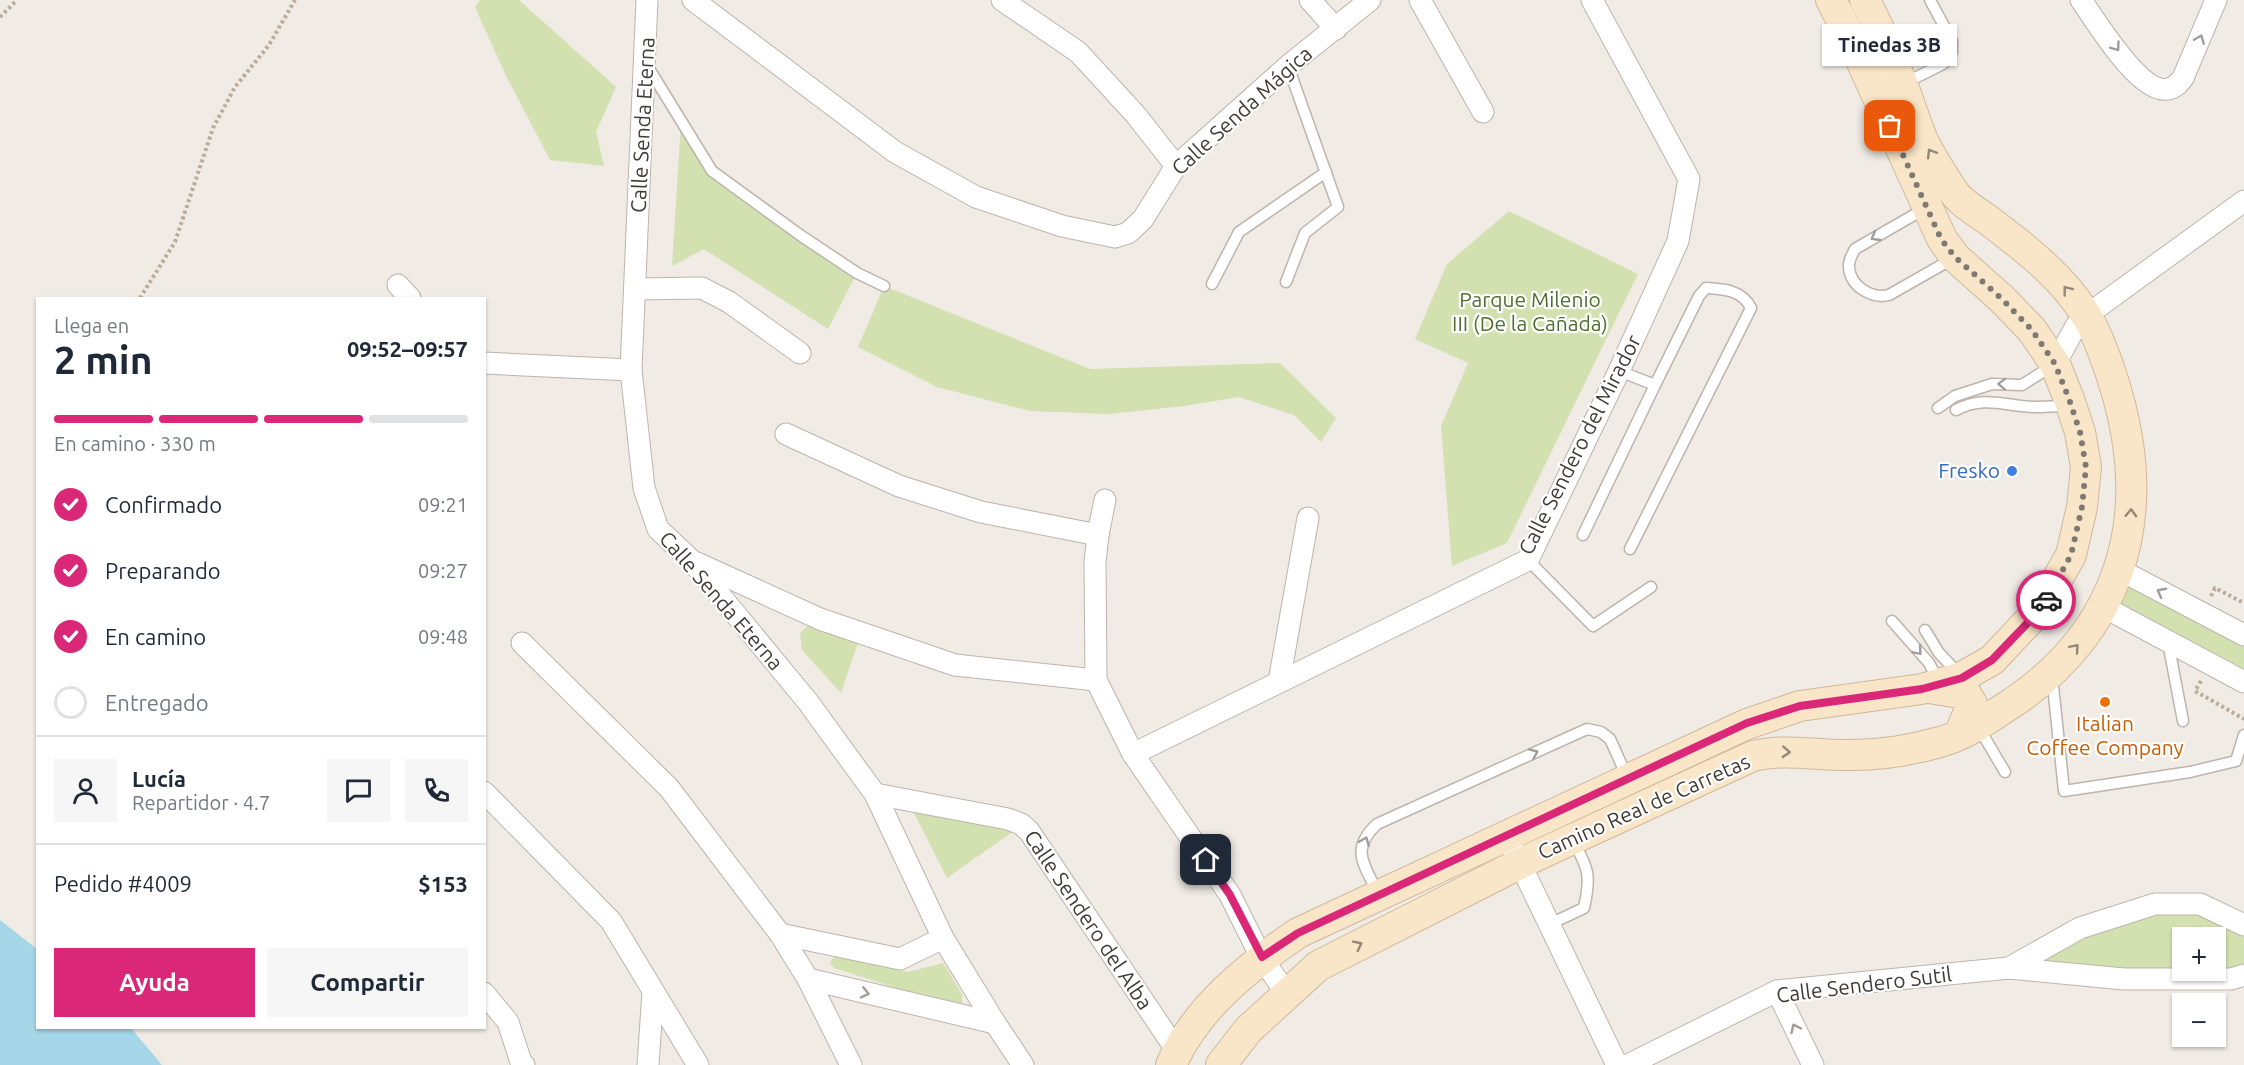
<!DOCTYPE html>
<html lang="es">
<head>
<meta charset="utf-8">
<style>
  body { margin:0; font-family:Ubuntu,sans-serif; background:#f6f6f7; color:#1f2937; height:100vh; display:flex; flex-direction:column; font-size:22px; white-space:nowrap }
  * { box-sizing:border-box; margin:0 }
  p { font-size:20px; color:#747a83 }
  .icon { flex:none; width:33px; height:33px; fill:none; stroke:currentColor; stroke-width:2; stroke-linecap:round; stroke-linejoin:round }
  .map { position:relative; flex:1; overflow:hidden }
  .drawer { position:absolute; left:36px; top:297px; width:450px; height:732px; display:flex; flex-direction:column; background:#fff; border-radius:0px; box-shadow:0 2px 4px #0004 }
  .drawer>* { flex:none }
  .tools { position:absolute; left:2172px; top:927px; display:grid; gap:12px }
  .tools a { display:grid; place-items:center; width:54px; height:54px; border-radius:0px; background:#fff; box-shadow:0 2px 4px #0004; font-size:30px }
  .pin { position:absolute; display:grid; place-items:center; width:51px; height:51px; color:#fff; margin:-26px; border-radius:12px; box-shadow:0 3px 9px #0006 }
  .courier { position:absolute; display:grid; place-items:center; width:60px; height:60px; margin:-30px; border:4px solid #db2777; border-radius:50%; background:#fff; color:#222; box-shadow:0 2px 8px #0007 }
  .bubble { position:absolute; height:42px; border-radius:0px; background:#fff; box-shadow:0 2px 4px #0004; font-size:20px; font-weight:700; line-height:42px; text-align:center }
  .summary em { font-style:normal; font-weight:700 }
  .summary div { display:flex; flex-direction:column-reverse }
  .summary { display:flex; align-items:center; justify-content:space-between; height:102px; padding:0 18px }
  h1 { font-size:39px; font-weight:700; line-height:45px }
  .bar { display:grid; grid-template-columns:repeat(4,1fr); gap:9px 6px; align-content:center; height:72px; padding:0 18px }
  .bar i { height:8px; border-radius:4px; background:#e0e1e3 }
  .bar .current { background:#db2777 }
  .bar p { grid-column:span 4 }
  .line { display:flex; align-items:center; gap:15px; padding:0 18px; border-top:2px solid #e0e1e3 }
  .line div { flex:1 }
  .round { display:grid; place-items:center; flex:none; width:63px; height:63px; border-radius:0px; background:#f6f6f7 }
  ol { padding:0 18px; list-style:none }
  li { display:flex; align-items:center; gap:18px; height:66px }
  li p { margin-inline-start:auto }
  li .icon { padding:6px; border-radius:50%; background:#db2777; color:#fff; stroke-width:4 }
  li:last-child { color:#747a83 }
  li i { width:33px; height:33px; border:3px solid #e0e1e3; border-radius:50% }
  .button { display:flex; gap:12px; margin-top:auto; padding:12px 18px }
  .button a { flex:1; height:69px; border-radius:0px; background:#db2777; color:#fff; font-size:24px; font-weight:700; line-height:69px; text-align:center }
  .button a+a { background:#f6f6f7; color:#1f2937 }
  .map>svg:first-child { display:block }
</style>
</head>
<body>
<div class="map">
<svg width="2244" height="1065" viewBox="0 0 2244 1065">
  <rect width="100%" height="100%" fill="#f0ebe5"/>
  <g fill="#d3e1b1" fill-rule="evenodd">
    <path d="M480 0H519L616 87 596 132 604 166 550 160 506 76 475 7Z"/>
    <path d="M681 122 712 171 857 273 828 329 704 249 672 266Z"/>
    <path d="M1509 211 1638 274 1507 543 1452 566 1441 426 1468 363 1415 339 1447 264Z"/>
    <path d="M884 286 1090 369 1280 363 1336 418 1321 442 1294 415 1239 397 1185 406 1109 414 1030 411 937 387 858 347Z"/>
    <path d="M2120 570 2244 635V682L2102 606Z"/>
    <path d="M810 624 861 634 841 693 802 650 800 633Z"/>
    <path d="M913 811 1018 828 947 878Z"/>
    <path d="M2155 904 2244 925V975L2009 968ZM2182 938H2216V970H2182Z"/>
    <path d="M835 955 908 972 943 963 962 994V1002L956 1007 834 968 830 963Z"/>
  </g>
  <path fill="#a6d7e8" d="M0 920 37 949 38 1028H131L162 1065H0Z"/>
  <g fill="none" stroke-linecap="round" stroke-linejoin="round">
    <defs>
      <g id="lane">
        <path d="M648 67 712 171 800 235 857 273 884 286"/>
        <path d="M1903 84 1943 64 1952 52V41L1930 0"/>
        <path d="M1926 208 1855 249C1852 255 1848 261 1849 268 1851 287 1872 299 1889 295L1954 258"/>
        <path d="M1286 282 1305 233 1338 207 1288 66"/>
        <path d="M1212 284 1239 232 1326 172"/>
        <path d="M1619 371 1655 385 1699 296 1706 288C1724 289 1742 290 1751 308L1630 549"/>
        <path d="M1938 408 1955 396 1992 384 2022 385 2052 366"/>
        <path d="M1956 410C1984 395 2005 406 2034 407 2045 407 2056 406 2067 406"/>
        <path d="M1583 535 1655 385"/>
        <path d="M1528 560 1593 626 1651 587"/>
        <path d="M1892 621 1929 663 1939 682"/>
        <path d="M1925 630 1939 653 1960 675"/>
        <path d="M2168 642 2183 721"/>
        <path d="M2052 676 2064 791 2190 772 2236 761 2244 735"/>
        <path d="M1979 728 2005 772"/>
        <path d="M1378 894C1365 865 1349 850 1377 824L1587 729 1601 732 1610 739 1628 779"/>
        <path d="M1550 924 1584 908C1591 876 1589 869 1573 841"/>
      </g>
      <g id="street">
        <path d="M647 0 631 370 644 488 658 529 691 560 808 702 875 794 943 938 995 1023 1023 1065"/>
        <path d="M693 0 895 152 976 197 1062 226 1115 237 1128 233 1143 219 1176 166 1288 66 1370 0"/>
        <path d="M1002 0 1078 52 1135 114 1176 166"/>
        <path d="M1310 0 1336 29"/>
        <path d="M1420 0 1483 112"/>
        <path d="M2081 0C2096 21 2140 95 2168 89 2175 88 2179 83 2183 78L2216 0"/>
        <path d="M398 285 410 298"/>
        <path d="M635 289 702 288 729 302 800 353"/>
        <path d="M484 363 631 370"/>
        <path d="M2055 364 2076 326 2087 315 2244 201"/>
        <path d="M786 434 899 486 981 512 1098 535"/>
        <path d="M1105 500 1098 535 1095 562 1096 680 1133 754 1230 895 1261 957 1287 994"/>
        <path d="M697 563 820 619 955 665 1096 680"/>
        <path d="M2120 570 2244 635"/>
        <path d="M2102 606 2244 682"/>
        <path d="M522 643 669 788 780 934 808 979 851 1065"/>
        <path d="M1279 682 1308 518"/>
        <path d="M1133 754 1528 560 1619 371 1678 241 1689 179 1592 0"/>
        <path d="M484 792 611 921 698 1065"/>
        <path d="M875 794 1008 819 1021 824 1029 831 1177 1051"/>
        <path d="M1514 851 1617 1065"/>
        <path d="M780 934 900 959 943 938"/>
        <path d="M2009 968 2080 928 2155 904H2200L2244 925"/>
        <path d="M808 979 995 1023"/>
        <path d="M1777 991 1813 1065"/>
        <path d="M484 993 508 1022 521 1062 524 1065"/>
        <path d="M648 1065 653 992"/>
        <path d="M1628 1065 1777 991 2009 968 2124 979H2231L2244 975"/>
      </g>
      <g id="secondary">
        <path d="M1929 688 1966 694 1972 704 1960 733"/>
        <path d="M1171 1065C1196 1008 1248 967 1298 933L1747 724 1800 706 1922 689 1962 677 1992 660 2041 608 2071 555 2082 507 2086 467 2080 432 2069 399 2055 364 2032 330 2002 299 1955 257 1942 239 1854 45 1831 0"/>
        <path d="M1221 1065 1248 1030 1318 966 1521 863 1753 756C1787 748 1817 756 1852 755 1880 755 1912 750 1940 742 1963 736 1983 722 2003 709 2117 637 2154 526 2118 397 2112 375 2098 334 2086 315 2064 279 2029 251 1996 226 1983 215 1962 205 1953 191 1942 174 1930 156 1922 138 1915 121 1910 104 1903 86 1892 57 1879 28 1865 0"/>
      </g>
    </defs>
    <use href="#lane" stroke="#beb4ac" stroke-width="13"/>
    <use href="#street" stroke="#beb4ac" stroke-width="23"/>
    <use href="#secondary" stroke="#cfb99b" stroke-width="32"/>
    <g stroke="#bbab9b" stroke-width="4" stroke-dasharray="3 3" stroke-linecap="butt">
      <path d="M0 17 17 0"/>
      <path d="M140 298 175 242 213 128 235 87 269 45 295 0"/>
      <path d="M2211 596 2215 588 2244 603"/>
      <path d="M2201 681 2195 691 2244 719"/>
    </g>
    <use href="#lane" stroke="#fff" stroke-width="10"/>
    <use href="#street" stroke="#fff" stroke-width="21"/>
    <use href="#secondary" stroke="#f9e5c7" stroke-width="30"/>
  </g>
  <defs><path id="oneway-chevron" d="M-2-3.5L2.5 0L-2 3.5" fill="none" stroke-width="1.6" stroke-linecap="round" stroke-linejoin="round" transform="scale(1.5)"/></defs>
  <g stroke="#a09d9a">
    <use href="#oneway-chevron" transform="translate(2200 39) rotate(-68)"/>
    <use href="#oneway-chevron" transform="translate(2116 47) rotate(54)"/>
    <use href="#oneway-chevron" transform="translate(1875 237) rotate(150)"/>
    <use href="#oneway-chevron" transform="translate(2002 384) rotate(-178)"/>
    <use href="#oneway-chevron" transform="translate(2161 592) rotate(-152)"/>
    <use href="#oneway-chevron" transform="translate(1918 651) rotate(49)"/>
    <use href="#oneway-chevron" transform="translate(1534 753) rotate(-24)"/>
    <use href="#oneway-chevron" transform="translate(1365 841) rotate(-68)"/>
    <use href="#oneway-chevron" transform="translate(865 993) rotate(13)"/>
    <use href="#oneway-chevron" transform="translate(1795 1028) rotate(-115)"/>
  </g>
  <g stroke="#948877">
    <use href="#oneway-chevron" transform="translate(1931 153) rotate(-121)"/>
    <use href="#oneway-chevron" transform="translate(2067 290) rotate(-128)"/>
    <use href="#oneway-chevron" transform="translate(2131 513) rotate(-88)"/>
    <use href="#oneway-chevron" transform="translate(2075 648) rotate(-49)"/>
    <use href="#oneway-chevron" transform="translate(1786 752) rotate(3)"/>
    <use href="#oneway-chevron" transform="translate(1358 945) rotate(-27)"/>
  </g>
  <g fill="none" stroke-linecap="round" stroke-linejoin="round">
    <path stroke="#7f7973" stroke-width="6" stroke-dasharray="0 10.8" d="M1890 126 1941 239 1955 257 2002 299 2032 330 2055 364 2069 399 2080 432 2086 467 2082 507 2071 555 2046 600"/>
    <path stroke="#db2777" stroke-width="8" d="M1206 860 1230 895 1262 957 1298 933 1747 723 1800 706 1922 689 1962 678 1992 660 2041 609 2046 600"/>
  </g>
  <circle fill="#3f7fe0" stroke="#fff" stroke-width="2" cx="2012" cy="471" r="6"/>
  <circle fill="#e8710a" stroke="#fff" stroke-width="2" cx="2105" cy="702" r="6"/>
  <g text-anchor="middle" stroke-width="4.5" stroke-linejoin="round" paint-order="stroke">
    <g font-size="21" fill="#423b35" stroke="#fff">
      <text transform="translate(1242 111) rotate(-42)" y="7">Calle Senda Mágica</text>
      <text transform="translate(643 125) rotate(-87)" y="7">Calle Senda Eterna</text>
      <text transform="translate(1580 445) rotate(-63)" y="7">Calle Sendero del Mirador</text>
      <text transform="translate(721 601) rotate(49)" y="7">Calle Senda Eterna</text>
      <text transform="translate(1644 807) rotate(-24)" y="7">Camino Real de Carretas</text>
      <text transform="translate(1088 920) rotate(56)" y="7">Calle Sendero del Alba</text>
      <text transform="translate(1864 985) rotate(-7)" y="7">Calle Sendero Sutil</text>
    </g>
    <g font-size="21" fill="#506e2f" stroke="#fff">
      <text x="1530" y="307">Parque Milenio<tspan x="1530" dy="24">III (De la Cañada)</tspan></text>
    </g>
    <g font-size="21" fill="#366cbe" stroke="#fff" text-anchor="end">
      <text x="2000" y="478">Fresko</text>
    </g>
    <g font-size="21" fill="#c56008" stroke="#fff">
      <text x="2105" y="731">Italian<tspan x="2105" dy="24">Coffee Company</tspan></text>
    </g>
  </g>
</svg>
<div class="tools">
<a>+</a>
<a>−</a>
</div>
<div class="pin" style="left:1890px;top:126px;background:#ea580c"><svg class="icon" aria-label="bag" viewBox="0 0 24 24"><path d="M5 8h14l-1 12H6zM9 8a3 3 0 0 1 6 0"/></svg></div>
<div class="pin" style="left:1206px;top:860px;background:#1f2937"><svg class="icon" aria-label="home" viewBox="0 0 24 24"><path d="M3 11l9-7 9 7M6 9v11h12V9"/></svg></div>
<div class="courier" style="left:2046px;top:600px"><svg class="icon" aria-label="car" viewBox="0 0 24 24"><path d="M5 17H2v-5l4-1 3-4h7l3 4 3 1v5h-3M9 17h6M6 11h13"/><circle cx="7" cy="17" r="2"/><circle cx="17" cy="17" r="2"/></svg></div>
<div class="bubble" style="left:1822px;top:24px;width:135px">Tinedas 3B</div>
<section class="drawer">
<div class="summary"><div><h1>2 min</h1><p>Llega en</p></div><em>09:52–09:57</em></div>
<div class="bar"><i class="current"></i><i class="current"></i><i class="current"></i><i></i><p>En camino · 330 m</p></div>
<ol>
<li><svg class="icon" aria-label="check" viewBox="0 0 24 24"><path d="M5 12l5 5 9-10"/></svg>Confirmado<p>09:21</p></li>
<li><svg class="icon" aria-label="check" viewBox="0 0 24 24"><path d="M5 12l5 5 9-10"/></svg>Preparando<p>09:27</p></li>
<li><svg class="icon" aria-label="check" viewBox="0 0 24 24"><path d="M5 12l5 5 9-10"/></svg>En camino<p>09:48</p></li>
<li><i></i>Entregado</li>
</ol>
<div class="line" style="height:108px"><a class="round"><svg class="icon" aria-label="person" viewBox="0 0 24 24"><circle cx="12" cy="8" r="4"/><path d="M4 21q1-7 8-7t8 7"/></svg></a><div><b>Lucía</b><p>Repartidor · 4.7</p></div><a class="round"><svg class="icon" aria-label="chat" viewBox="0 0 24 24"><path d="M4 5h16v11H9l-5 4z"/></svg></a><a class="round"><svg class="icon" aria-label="phone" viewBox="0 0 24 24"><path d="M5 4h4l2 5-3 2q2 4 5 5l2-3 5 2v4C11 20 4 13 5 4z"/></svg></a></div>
<div class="line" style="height:78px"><div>Pedido #4009</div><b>$153</b></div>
<div class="button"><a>Ayuda</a><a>Compartir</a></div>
</section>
</div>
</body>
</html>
